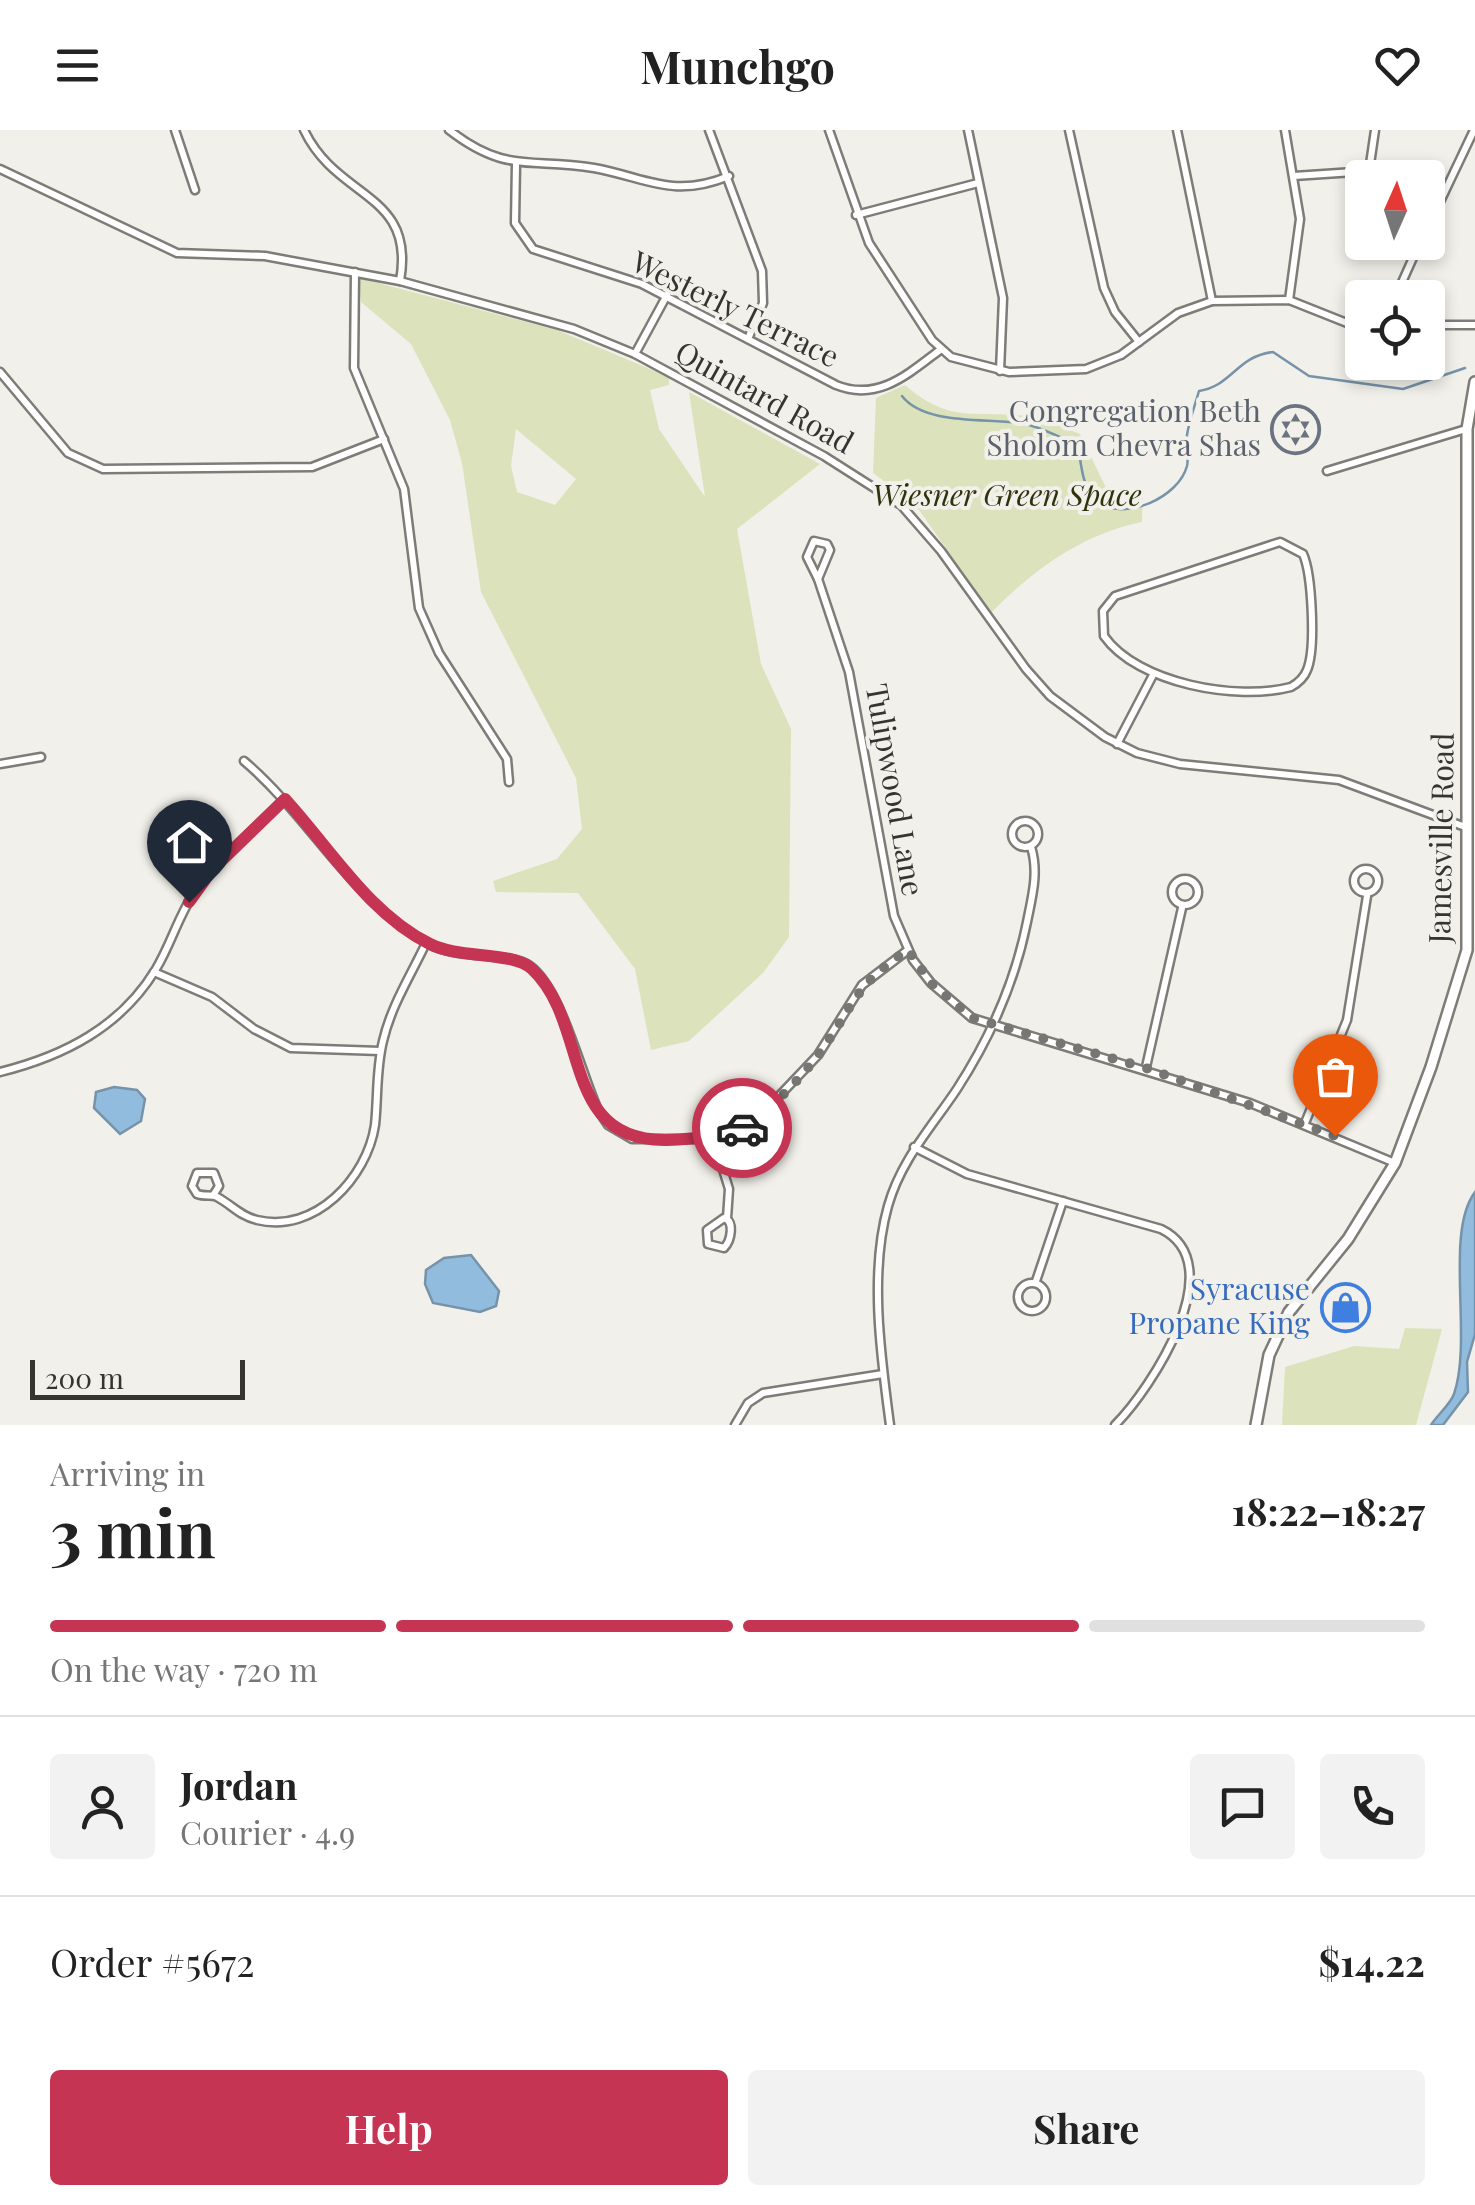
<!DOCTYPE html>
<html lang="en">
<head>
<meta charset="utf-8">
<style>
  body { margin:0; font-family:"Playfair Display",serif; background:#f2f2f2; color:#222; height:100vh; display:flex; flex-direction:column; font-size:38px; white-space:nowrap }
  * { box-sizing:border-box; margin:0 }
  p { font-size:32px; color:#767676 }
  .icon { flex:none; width:55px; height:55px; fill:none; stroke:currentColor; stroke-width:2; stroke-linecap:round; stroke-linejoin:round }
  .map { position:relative; height:1295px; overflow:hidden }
  .sheet { display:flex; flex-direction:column; background:#fff; flex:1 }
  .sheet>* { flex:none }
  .needle { width:65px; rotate:3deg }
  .controls { position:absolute; left:1345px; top:30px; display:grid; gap:20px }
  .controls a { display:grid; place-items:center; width:100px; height:100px; border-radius:10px; background:#fff; box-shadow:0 5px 15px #0003; font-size:50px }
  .scale { position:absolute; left:30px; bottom:25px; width:215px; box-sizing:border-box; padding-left:10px; border:5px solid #343431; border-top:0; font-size:28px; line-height:35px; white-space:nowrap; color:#343431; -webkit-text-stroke:8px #f2f0ea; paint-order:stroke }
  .pin { position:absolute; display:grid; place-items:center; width:85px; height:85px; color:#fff; margin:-102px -42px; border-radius:50% 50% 50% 0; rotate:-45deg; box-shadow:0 0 10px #0007 }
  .pin .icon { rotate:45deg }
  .courier { position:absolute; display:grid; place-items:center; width:100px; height:100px; margin:-50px; border:8px solid #c53553; border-radius:50%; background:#fff; color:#222; box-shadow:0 2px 12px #0007 }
  .overview em { font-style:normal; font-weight:700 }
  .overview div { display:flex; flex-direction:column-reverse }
  .overview { display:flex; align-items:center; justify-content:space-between; height:170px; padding:0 50px }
  h1 { font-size:65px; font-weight:700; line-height:75px }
  .bar { display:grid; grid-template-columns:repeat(4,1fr); gap:15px 10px; align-content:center; height:120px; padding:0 50px }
  .bar i { height:12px; border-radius:8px; background:#e0e0e0 }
  .bar .active { background:#c53553 }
  .bar p { grid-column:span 4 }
  .line { display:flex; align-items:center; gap:25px; padding:0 50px; border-top:2px solid #e0e0e0 }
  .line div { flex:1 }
  .round { display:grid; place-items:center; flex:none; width:105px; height:105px; border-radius:10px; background:#f2f2f2 }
  .primary-button { display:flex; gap:20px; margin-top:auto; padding:20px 50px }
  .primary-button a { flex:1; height:115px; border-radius:10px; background:#c53553; color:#fff; font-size:40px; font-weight:700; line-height:115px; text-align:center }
  .primary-button a+a { background:#f2f2f2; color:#222 }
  header { display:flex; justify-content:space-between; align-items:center; height:130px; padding:0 50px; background:#fff; font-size:45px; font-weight:700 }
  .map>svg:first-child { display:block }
</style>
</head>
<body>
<header><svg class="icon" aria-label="menu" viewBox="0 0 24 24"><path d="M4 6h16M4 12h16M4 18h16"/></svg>Munchgo<svg class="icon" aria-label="heart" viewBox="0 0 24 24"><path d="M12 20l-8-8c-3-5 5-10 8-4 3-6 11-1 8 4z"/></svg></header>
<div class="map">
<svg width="1475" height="1295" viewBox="0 0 1475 1295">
  <rect width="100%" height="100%" fill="#f2f0ea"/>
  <g fill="#dce2bb" fill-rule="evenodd">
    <path d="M359 148 557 200 669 247V255L650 260 659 299 705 367 689 262 820 334 737 399 761 534 791 599 789 807 763 843 689 911 651 920 635 839 578 763 496 762 493 751 557 729 582 699 576 648 481 462 462 333 450 290 411 214 361 172ZM516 299 576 349 555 375 517 362 511 336Z"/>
    <path d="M905 255C950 294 972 280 1026 286 1043 288 1063 298 1080 304L1109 364 1143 360 1142 392C1082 404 1033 440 991 483L915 374 873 343 876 268Z"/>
    <path d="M1405 1198 1442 1199 1416 1295H1282L1285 1237 1354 1216 1399 1219Z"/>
  </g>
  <g fill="#92bcde" stroke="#7693aa" stroke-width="2.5">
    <path d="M114 957 137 960 145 969 141 991 120 1004 94 978 96 962Z"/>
    <path d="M1475 1062V1204L1467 1232 1468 1262 1443 1295H1431C1437 1285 1450 1275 1454 1264 1473 1209 1444 1103 1475 1062Z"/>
    <path d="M471 1125 499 1161 496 1176 480 1182 433 1173 425 1154 426 1140 444 1128Z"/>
  </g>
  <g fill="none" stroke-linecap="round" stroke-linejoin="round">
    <path stroke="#7693aa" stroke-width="2.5" d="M902 266C926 297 992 287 1025 294 1043 298 1061 308 1078 315 1081 333 1082 360 1098 372 1125 392 1179 367 1187 336 1189 327 1186 315 1187 305 1189 291 1195 275 1199 261 1232 256 1237 226 1273 222L1309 246 1403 259 1465 238"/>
    <defs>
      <g id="minor">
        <path d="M175 0 195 60"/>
        <path d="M304 0C337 70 416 62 400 151"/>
        <path d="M449 0C507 45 531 27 594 38 648 48 673 69 729 46"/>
        <path d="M709 0 762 141 763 173 748 209"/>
        <path d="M829 0 869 113 932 210 951 227 1009 242 1086 239 1121 225 1178 183 1212 171 1289 170 1362 199"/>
        <path d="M968 0 1003 168 1000 241"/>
        <path d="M1069 0 1104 158 1115 182 1139 212"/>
        <path d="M1177 0 1212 171"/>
        <path d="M1285 0 1300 89 1289 170"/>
        <path d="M516 34 515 93 533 119 642 154 836 255C878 272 908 244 940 220"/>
        <path d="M0 39 177 123 265 126 400 151 574 199 635 224 824 326 901 375 941 421 1026 539 1050 566 1105 607 1137 623 1180 634 1339 650 1468 698"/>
        <path d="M1369 41 1375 0"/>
        <path d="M1294 46 1369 41 1396 48"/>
        <path d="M1428 57 1444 63"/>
        <path d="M856 85 978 53"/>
        <path d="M1428 97 1474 0"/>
        <path d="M355 142 354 238 404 359 419 478 439 523 507 629 509 652"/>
        <path d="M1395 168 1420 112"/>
        <path d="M1428 195H1475"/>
        <path d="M635 224 667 165"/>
        <path d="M0 242 68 323 103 339 312 337 384 309"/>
        <path d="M1327 341 1466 299"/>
        <path d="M814 411 827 414 830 420 818 449 807 427Z"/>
        <path d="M1280 412 1303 424C1312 444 1316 519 1307 540 1304 548 1298 553 1291 557 1237 571 1138 554 1104 506L1103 481 1115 466Z"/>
        <path d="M818 449 849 542 894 786 913 830 931 853 972 888 1250 973 1395 1033"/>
        <path d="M1117 614 1153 545"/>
        <path d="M244 631C309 686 352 771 427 813 459 831 508 821 530 836 561 858 581 943 598 980L608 995 632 1009H698L741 998 764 982 818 925 862 855 908 820"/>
        <path d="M0 634 41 627"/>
        <circle cx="1025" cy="704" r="13"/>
        <circle cx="1366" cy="751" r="12"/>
        <circle cx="1185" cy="762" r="13"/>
        <path d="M154 842 212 867 254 899 291 918 380 921"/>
        <path d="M1146 937 1182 778"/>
        <path d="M0 942C64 926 121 897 156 839 171 814 178 787 194 763 219 728 255 699 285 669"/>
        <path d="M1305 993 1347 890 1367 766"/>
        <path d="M713 1007 729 1059 727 1088"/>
        <path d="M914 1017 967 1044 1161 1099C1233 1134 1151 1259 1115 1295"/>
        <path d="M214 1064 219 1056 214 1043H197L192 1056 197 1064C205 1067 212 1064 217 1067 232 1075 240 1086 257 1090 315 1104 367 1048 375 995 378 967 376 939 383 911 391 876 411 845 426 813"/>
        <path d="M724 1088C735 1091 731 1111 724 1118L708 1114 707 1100Z"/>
        <path d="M1036 1151 1063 1071"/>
        <circle cx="1032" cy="1167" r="14"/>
        <path d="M735 1295 748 1273 763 1263 883 1244"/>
        <path d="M890 1295C881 1227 869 1143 888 1076 901 1030 931 998 957 959 990 908 1015 852 1027 792 1032 767 1039 742 1031 717"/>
      </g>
      <path id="tertiary" d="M1256 1295 1269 1225 1289 1182 1348 1109 1395 1033 1431 937 1467 820V299L1475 252"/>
    </defs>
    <use href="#minor" stroke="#7e7c77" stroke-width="11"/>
    <use href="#tertiary" stroke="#7e7c77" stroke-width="14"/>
    <use href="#minor" stroke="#fff" stroke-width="6"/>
    <use href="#tertiary" stroke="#fff" stroke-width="9"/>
  </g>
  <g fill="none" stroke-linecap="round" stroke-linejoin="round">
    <path stroke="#767672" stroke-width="10" stroke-dasharray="0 18" d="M742 998C771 979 801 949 821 921 856 872 854 856 908 820L931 853 972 888 1146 938 1335 1006"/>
    <path stroke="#c53553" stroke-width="12" d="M189 772 212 740 285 669C330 718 369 784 430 814 459 829 513 821 532 839 591 894 559 1012 667 1010 694 1009 716 1007 742 998"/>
  </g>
  <defs>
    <symbol id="synagogue-ring" viewBox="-11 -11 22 22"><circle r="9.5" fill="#f2f0ea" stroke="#6b7280" stroke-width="1.5"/><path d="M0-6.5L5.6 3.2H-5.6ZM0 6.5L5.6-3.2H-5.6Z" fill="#6b7280"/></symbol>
    <symbol id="shop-ring" viewBox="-11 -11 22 22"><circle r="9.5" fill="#f2f0ea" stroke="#3f7fe0" stroke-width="1.5"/><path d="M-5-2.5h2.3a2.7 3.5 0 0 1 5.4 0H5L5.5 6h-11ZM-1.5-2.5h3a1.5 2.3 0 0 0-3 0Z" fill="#3f7fe0"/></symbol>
  </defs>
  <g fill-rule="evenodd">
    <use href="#synagogue-ring" x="1268" y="272" width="55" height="55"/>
    <use href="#shop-ring" x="1318" y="1150" width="55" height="55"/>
  </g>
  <g text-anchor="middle" stroke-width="8" stroke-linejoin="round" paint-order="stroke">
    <g font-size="30" fill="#343431" stroke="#f2f0ea">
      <text transform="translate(735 180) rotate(26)" y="10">Westerly Terrace</text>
      <text transform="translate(764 268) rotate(29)" y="10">Quintard Road</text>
      <text transform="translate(894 660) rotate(80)" y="10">Tulipwood Lane</text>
      <text transform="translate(1442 708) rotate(-89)" y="10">Jamesville Road</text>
    </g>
    <g font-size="30" fill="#5b616d" stroke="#f2f0ea" text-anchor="end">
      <text x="1261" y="292">Congregation Beth<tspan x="1261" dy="34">Sholom Chevra Shas</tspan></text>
    </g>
    <g font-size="30" font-style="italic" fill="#2f330c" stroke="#f2f0ea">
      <text x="1007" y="376">Wiesner Green Space</text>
    </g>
    <g font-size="30" fill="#366cbe" stroke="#f2f0ea" text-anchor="end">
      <text x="1310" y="1170">Syracuse<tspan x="1310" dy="34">Propane King</tspan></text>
    </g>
  </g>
</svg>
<div class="controls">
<a><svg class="needle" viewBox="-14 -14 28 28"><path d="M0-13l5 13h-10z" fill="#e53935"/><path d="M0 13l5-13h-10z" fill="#767676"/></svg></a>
<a><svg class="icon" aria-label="locate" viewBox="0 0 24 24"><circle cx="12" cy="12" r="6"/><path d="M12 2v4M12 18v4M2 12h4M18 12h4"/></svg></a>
</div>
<div class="scale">200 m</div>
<div class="pin" style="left:1335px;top:1006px;background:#ea580c"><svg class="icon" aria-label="bag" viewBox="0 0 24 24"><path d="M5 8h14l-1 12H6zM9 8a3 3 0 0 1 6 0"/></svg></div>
<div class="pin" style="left:189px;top:772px;background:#1f2937"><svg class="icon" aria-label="home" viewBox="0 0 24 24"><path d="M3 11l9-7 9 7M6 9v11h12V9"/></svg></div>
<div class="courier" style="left:742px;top:998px"><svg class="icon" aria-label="car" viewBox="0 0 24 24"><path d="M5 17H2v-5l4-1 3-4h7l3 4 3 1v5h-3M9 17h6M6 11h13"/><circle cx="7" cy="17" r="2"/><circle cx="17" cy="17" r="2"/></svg></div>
</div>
<section class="sheet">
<div class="overview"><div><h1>3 min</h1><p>Arriving in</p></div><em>18:22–18:27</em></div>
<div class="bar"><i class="active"></i><i class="active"></i><i class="active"></i><i></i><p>On the way · 720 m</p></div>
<div class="line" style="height:180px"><a class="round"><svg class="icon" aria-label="person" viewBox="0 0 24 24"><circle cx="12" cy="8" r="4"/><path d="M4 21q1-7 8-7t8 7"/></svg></a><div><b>Jordan</b><p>Courier · 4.9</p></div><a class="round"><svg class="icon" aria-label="chat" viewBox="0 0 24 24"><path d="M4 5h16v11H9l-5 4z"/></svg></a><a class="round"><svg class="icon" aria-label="phone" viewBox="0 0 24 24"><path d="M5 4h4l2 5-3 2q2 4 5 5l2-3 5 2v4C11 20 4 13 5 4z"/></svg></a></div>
<div class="line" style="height:130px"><div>Order #5672</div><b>$14.22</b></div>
<div class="primary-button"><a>Help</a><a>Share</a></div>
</section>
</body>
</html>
